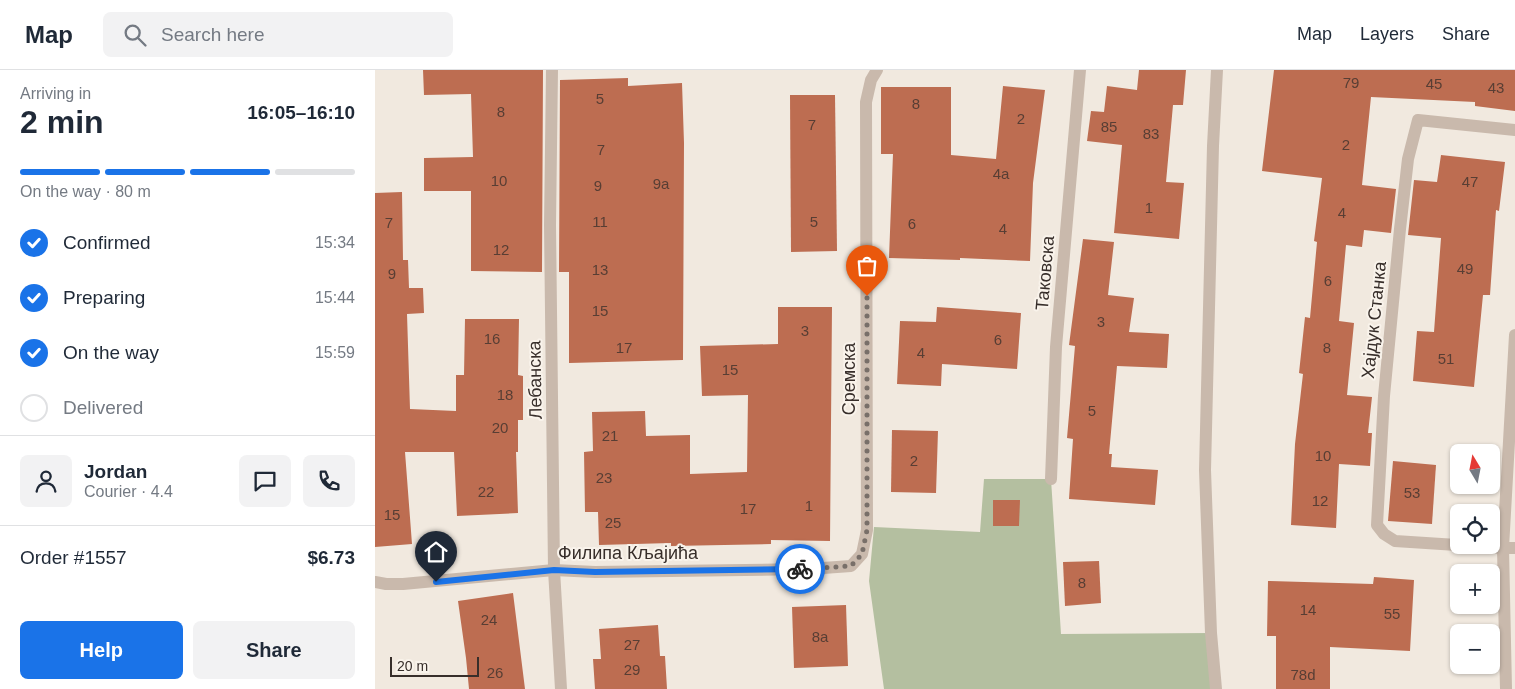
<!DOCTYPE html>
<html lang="en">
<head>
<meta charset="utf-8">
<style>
  body { margin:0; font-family:Helvetica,sans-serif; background:#f2f2f3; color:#1f2937; height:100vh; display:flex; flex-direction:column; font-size:19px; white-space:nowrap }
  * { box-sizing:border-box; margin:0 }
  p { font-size:16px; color:#747a83 }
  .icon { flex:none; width:28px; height:28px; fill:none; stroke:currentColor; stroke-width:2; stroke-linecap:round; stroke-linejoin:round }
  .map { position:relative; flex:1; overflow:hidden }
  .sheet { display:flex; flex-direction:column; background:#fff; width:375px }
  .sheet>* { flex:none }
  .needle { width:32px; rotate:350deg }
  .controls { position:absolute; left:1075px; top:374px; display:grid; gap:10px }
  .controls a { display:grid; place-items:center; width:50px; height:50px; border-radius:8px; background:#fff; box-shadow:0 1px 4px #0004; font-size:25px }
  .scale { position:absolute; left:15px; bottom:12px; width:89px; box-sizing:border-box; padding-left:5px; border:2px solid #372e2a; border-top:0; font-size:14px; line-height:18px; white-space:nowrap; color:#372e2a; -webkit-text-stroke:4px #f9f3eb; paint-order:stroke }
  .pin { position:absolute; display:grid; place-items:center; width:42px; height:42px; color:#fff; margin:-51px -21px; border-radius:50% 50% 50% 0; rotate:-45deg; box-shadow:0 0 5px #0007 }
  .pin .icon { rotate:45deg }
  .courier { position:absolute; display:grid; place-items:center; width:50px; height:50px; margin:-25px; border:4px solid #1a73e8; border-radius:50%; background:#fff; color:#222; box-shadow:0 1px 6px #0007 }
  .head em { font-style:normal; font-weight:700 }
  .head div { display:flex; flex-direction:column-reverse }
  .head { display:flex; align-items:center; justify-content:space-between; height:85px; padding:0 20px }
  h1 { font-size:32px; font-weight:700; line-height:38px }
  .bar { display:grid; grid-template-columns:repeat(4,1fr); gap:8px 5px; align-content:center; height:60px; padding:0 20px }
  .bar i { height:6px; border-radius:4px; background:#e0e1e3 }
  .bar .on { background:#1a73e8 }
  .bar p { grid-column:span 4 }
  .line { display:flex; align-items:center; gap:12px; padding:0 20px; border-top:1px solid #e0e1e3 }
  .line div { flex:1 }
  .round { display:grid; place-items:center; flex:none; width:52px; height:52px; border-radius:8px; background:#f2f2f3 }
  ol { padding:0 20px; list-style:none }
  li { display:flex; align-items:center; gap:15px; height:55px }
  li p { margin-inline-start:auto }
  li .icon { padding:5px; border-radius:50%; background:#1a73e8; color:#fff; stroke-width:4 }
  li:last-child { color:#747a83 }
  li i { width:28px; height:28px; border:2px solid #e0e1e3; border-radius:50% }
  .button { display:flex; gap:10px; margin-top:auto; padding:10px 20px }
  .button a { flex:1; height:58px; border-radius:8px; background:#1a73e8; color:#fff; font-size:20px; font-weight:700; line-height:58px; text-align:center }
  .button a+a { background:#f2f2f3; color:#1f2937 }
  header { display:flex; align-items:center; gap:30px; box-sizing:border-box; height:70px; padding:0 25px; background:#fff; border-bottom:1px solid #e0e1e3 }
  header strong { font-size:24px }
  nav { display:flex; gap:28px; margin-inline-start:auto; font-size:18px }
  .search { width:350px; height:45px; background:#f2f2f3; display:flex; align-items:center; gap:12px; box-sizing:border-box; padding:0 18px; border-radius:8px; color:#747a83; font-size:19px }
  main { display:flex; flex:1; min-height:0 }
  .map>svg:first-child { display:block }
</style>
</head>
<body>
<header>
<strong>Map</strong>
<div class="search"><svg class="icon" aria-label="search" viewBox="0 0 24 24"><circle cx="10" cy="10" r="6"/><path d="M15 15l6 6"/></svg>Search here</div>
<nav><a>Map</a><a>Layers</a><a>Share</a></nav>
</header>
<main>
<section class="sheet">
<div class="head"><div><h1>2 min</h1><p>Arriving in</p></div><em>16:05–16:10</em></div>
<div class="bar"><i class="on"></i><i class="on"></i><i class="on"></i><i></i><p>On the way · 80 m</p></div>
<ol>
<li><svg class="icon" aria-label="check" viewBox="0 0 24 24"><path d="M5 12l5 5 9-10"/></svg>Confirmed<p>15:34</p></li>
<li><svg class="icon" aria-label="check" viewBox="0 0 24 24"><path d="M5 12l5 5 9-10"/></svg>Preparing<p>15:44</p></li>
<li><svg class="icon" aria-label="check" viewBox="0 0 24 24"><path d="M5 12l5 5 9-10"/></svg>On the way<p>15:59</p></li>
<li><i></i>Delivered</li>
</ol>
<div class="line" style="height:90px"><a class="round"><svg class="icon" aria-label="person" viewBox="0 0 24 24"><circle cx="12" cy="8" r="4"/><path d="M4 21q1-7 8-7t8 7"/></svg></a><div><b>Jordan</b><p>Courier · 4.4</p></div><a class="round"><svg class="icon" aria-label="chat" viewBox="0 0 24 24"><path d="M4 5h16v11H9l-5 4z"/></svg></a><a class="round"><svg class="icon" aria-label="phone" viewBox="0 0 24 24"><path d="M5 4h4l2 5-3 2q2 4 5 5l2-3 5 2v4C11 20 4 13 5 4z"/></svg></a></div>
<div class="line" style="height:65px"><div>Order #1557</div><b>$6.73</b></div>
<div class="button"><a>Help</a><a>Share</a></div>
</section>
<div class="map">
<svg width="1140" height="619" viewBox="0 0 1140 619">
  <rect width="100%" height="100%" fill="#f1e9df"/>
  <path fill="#b4bfa0" d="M609 409H676L686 564 836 563 841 619H509L494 511 499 457 605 462Z"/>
  <g fill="#bd6d51">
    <path d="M48 0H168L167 202 96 201V121H49V88L98 87 96 24 49 25Z"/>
    <path d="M764 0H811L808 35H798L791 112 809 113 804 169 739 163 747 75 712 71 716 41 729 42 732 16 762 20Z"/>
    <path d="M899 0H1140V41L1100 36V32L996 27 987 115 1021 119 1016 163 989 160 987 177 971 175 964 251 979 253 972 325 997 327 993 363H997L995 396 964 394 961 458 916 455 920 374 928 304 924 303 930 247 935 248 942 172 939 171 947 108 887 101Z"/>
    <path d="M253 8V16L307 13 309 73 308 290 194 293V202H184L185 10Z"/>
    <path d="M628 16 670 20 658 113 655 191 585 188V190L514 188 518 84H506V17H576V85L621 89Z"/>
    <path d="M415 25H460L462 181 416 182Z"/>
    <path d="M1066 85 1130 92 1124 141 1121 140 1115 225H1108L1099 317 1038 311 1042 261 1059 262 1066 168 1033 165 1039 110 1062 112Z"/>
    <path d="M27 122 28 190H33L34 218H48L49 243 32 244 35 339 81 341V305H89L90 249H144L143 305 148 306V350H143V382H141L143 443 82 446 79 382H30L37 474 0 477V123Z"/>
    <path d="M708 169 739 172 733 225 759 228 754 262 794 264 792 298 742 296 734 384H737L736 397 783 400 780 435 694 429 698 369 692 368 700 276 694 275Z"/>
    <path d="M403 237H457L455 471 396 470V474L296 476V473L224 475 223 442H210L209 382 218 381 217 342 270 341 271 366 315 365V404L372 402 373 325 327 326 325 276 403 274Z"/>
    <path d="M562 237 646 243 642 299 567 294 566 316 522 314 525 251 561 252Z"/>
    <path d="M517 360 563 361 561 423 516 422Z"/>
    <path d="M1018 391 1061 395 1057 454 1013 451Z"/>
    <path d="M618 430H645L644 456H618Z"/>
    <path d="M724 491 726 533 690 536 688 492Z"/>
    <path d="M999 507 1039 510 1035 581 955 577V619H901V566H892L893 511 998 514Z"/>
    <path d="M138 523 150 619H94L91 588 83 531Z"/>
    <path d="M471 535 473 596 419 598 417 537Z"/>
    <path d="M283 555 285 586H290L292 619H220L218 589H226L224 559Z"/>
  </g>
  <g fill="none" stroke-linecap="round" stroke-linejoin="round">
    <g stroke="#c9b9ac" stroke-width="12">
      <path d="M177 0 175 155 179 500 186 619"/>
      <path d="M1140 60 1043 50 1033 89 1025 159 1009 326 1002 455 1009 464 1020 471 1128 478H1140"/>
      <path d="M676 409 681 277 705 0"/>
      <path d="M0 512 11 514H28L179 500 220 502 434 499 476 496 487 484 492 460 491 32 496 10 502 0"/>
      <path d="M841 619 836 563 830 400 838 76 842 0"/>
      <path d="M1131 619 1128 478 1140 265"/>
    </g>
  </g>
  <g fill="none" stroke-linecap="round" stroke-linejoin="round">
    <path stroke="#786f69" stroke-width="5" stroke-dasharray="0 9" d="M425 499 476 496 487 484 492 460V226"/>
    <path stroke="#1a73e8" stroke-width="6" d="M61 512 179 500 220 502 425 499"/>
  </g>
  <g text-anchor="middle" stroke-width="4" stroke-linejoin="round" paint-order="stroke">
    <g font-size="15" fill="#583e34">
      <text x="976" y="18">79</text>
      <text x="1059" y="19">45</text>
      <text x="1121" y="23">43</text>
      <text x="225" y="34">5</text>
      <text x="541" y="39">8</text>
      <text x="126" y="47">8</text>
      <text x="646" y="54">2</text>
      <text x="437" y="60">7</text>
      <text x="734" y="62">85</text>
      <text x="776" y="69">83</text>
      <text x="971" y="80">2</text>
      <text x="226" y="85">7</text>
      <text x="626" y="109">4a</text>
      <text x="124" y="116">10</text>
      <text x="1095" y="117">47</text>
      <text x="286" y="119">9a</text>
      <text x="223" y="121">9</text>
      <text x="774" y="143">1</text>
      <text x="967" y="148">4</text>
      <text x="225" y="157">11</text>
      <text x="439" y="157">5</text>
      <text x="14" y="158">7</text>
      <text x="537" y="159">6</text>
      <text x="628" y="164">4</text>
      <text x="126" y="185">12</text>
      <text x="1090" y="204">49</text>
      <text x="225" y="205">13</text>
      <text x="17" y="209">9</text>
      <text x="953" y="216">6</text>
      <text x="225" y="246">15</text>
      <text x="726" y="257">3</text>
      <text x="430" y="266">3</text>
      <text x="117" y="274">16</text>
      <text x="623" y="275">6</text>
      <text x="249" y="283">17</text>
      <text x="952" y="283">8</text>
      <text x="546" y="288">4</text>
      <text x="1071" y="294">51</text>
      <text x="355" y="305">15</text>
      <text x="130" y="330">18</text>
      <text x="717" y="346">5</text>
      <text x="125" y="363">20</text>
      <text x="235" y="371">21</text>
      <text x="948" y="391">10</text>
      <text x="539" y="396">2</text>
      <text x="229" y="413">23</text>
      <text x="111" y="427">22</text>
      <text x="1037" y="428">53</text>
      <text x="945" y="436">12</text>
      <text x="434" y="441">1</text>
      <text x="373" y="444">17</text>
      <text x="17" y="450">15</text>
      <text x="238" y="458">25</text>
      <text x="707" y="518">8</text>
      <text x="933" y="545">14</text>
      <text x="1017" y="549">55</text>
      <text x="114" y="555">24</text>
      <text x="445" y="572">8a</text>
      <text x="257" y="580">27</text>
      <text x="257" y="605">29</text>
      <text x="120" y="608">26</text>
      <text x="928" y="610">78d</text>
    </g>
    <g font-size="18" fill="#372e2a" stroke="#f9f3eb">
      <text transform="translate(670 203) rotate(-85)" y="6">Таковска</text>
      <text transform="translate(999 250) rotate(-84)" y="6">Хајдук Станка</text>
      <text transform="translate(474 309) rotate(-90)" y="6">Сремска</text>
      <text transform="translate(160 310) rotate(-91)" y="6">Лебанска</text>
      <text x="253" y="489">Филипа Кљајића</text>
    </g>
  </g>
</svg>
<div class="controls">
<a><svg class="needle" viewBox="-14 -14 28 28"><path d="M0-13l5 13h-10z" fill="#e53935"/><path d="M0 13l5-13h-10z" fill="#747a83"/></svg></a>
<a><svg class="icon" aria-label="locate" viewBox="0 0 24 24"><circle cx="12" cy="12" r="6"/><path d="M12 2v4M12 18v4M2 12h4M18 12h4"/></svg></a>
<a>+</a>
<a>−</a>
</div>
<div class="scale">20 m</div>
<div class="pin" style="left:492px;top:226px;background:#ea580c"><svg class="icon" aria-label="bag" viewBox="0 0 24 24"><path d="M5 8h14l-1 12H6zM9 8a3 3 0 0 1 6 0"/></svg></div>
<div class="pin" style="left:61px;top:512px;background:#1f2937"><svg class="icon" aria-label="home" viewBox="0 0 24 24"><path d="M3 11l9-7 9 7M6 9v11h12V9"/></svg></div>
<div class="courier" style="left:425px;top:499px"><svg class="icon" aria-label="bike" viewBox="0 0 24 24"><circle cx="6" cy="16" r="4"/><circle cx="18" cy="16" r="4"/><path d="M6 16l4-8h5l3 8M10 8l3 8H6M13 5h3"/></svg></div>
</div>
</main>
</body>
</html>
